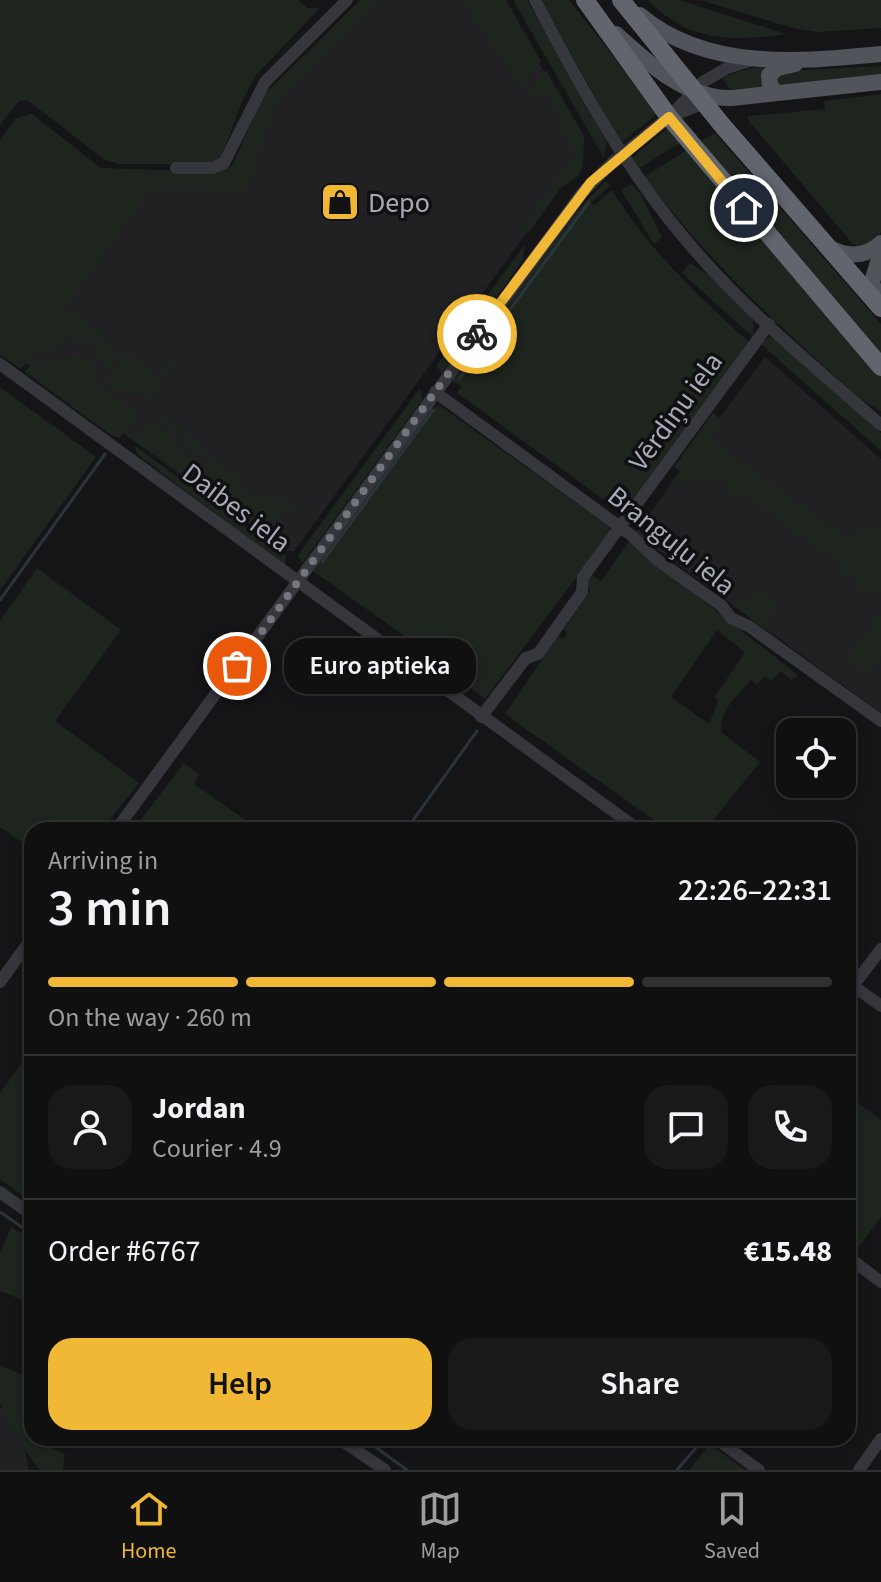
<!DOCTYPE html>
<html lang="en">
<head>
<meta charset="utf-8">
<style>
  body { margin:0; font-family:"Source Sans 3",sans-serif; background:#19191a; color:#f1f3f6; height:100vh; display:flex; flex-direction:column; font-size:30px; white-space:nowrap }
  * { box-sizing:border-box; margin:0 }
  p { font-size:26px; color:#9c9d9f }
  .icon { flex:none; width:44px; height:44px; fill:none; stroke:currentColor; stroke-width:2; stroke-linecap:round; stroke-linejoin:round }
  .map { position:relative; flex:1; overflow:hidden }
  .drawer { position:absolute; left:24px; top:822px; width:832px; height:624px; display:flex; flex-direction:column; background:#101011; border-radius:24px; box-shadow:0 4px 12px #0003,0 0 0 2px #303031 }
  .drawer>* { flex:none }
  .controls { position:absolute; left:776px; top:718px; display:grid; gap:16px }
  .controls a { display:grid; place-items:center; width:80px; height:80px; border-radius:16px; background:#101011; box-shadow:0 4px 12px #0003,0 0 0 2px #303031; font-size:40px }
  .pin { position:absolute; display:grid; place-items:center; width:68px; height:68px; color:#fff; margin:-34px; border:4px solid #fff; border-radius:50%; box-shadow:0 2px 8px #0007 }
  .courier { position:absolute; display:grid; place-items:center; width:80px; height:80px; margin:-40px; border:6px solid #f0b834; border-radius:50%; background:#fff; color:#222; box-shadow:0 2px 10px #0007 }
  .bubble { position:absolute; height:56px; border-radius:24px; background:#101011; box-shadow:0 4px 12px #0003,0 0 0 2px #303031; font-size:26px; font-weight:600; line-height:56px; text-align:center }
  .summary em { font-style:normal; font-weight:600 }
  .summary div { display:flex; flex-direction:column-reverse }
  .summary { display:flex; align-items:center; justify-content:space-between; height:136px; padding:0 24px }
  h1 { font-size:52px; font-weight:600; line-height:60px }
  .bar { display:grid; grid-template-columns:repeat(4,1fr); gap:12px 8px; align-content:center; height:96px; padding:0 24px }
  .bar i { height:10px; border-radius:6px; background:#303031 }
  .bar .selected { background:#f0b834 }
  .bar p { grid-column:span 4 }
  .line { display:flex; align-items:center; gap:20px; padding:0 24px; border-top:2px solid #303031 }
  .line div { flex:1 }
  .round { display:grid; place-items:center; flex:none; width:84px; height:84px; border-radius:24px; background:#19191a }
  .primary-button { display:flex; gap:16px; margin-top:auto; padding:16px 24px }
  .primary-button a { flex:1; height:92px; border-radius:24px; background:#f0b834; color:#111; font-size:32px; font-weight:600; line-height:92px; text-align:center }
  .primary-button a+a { background:#19191a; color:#f1f3f6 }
  .tabs { display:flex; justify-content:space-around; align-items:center; height:112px; border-top:2px solid #303031; background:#101011; font-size:22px; color:#9c9d9f }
  .tabs a { display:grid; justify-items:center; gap:4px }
  .tabs .selected { color:#f0b834 }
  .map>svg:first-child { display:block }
</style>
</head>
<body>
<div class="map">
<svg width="881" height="1470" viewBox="0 0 881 1470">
  <rect width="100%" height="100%" fill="#151517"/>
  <g fill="#212124">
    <path d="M364 0H502L584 140 569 175 294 551H286L0 344 103 175 237 174 268 96Z"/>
    <path d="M765 357 881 459V713L635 533Z"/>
    <path d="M15 1404 29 1470H0V1408Z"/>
  </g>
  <g fill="#1d251e" fill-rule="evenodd">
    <path d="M0 0H298L307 8H320L256 75 243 99 221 158 209 164H118L104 159 27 100 19 101 0 125Z"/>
    <path d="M360 0H383L277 101 247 190 151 189 65 307 103 335 100 340 119 354 109 368 89 354 99 339 76 341 65 333 63 340 69 344 32 356 21 369 0 355V140L16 118 32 114 101 168 218 172 232 166 264 95Z"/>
    <path d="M461 0H506L541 61 523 88Z"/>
    <path d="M513 0H527L607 142 604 158Z"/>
    <path d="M541 0H569L658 113 621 143Z"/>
    <path d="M648 0H679L786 34C732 42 688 42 648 0Z"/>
    <path d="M700 0H881V28L817 32 793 28Z"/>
    <path d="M881 66V76L782 87 777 83 776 78 786 71Z"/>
    <path d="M767 67 762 75V88L729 89 722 77 752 68Z"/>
    <path d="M546 70 584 136 583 165 578 176 560 189 529 232 517 222 524 225 575 153 556 125 561 118 544 93 535 97 526 92Z"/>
    <path d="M881 94V232L875 241 862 249 852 243 748 120V116L825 109 824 101Z"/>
    <path d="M669 127 682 142 639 168 632 158Z"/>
    <path d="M715 133 881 324V358L699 142Z"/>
    <path d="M687 150 881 375V411L862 400C780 327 712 265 644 177Z"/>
    <path d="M606 181 610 186 591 203 594 205 612 190C649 250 697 295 749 342L622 513 457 393 461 386 452 381 567 221Z"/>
    <path d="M631 184 640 193 662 237 654 244 621 190Z"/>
    <path d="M525 244 523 260 442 373 436 366Z"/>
    <path d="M690 263 710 276 754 321 753 337 682 273Z"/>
    <path d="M769 337 776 339 881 433V451L761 344Z"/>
    <path d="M123 349 158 375 172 357 176 360 150 397 111 389 107 373 120 363Z"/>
    <path d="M79 354 92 363 99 387 139 413 119 438 111 435 25 372 35 361 46 366 42 359 71 358Z"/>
    <path d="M0 387 96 457 0 590Z"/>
    <path d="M420 388 422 400 302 563 298 555Z"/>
    <path d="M439 405 610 527 609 534 485 699 413 642 313 571 430 410Z"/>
    <path d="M713 413 723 420 713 434 714 442 851 541 862 527 868 531 874 525 881 529V594L871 587 867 593 854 584 858 577 852 573 847 579 836 571 840 564 743 493 737 499 724 488 727 483 721 478 717 484 705 475 669 486 680 471 674 467Z"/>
    <path d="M166 418 201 444H195L230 473 239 475 244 485 240 489 247 492V507L254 492 278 501 284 495 303 509 311 504V508L307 513C294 506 281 508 271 520H258L252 526 217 499 210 477 212 462 189 452 183 435 158 421Z"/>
    <path d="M149 421 177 439 185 456 203 465 206 492 135 440Z"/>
    <path d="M135 446 286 556 285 566 138 455Z"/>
    <path d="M629 542 798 675 792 680 780 671 772 681 765 676 757 685 751 680C737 696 718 711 722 733L760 762 705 830H668L505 714 558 636 563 639 567 634 564 629 590 591 588 580 592 575 601 581ZM717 630 745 653 715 696 718 701 709 724 671 697Z"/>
    <path d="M37 568 121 630 55 721 139 783 102 830H32V849L0 827V621Z"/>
    <path d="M757 592 768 595 774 605 766 630 732 605Z"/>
    <path d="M881 611V658L867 673 847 659Z"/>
    <path d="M184 763 199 774 194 784 260 830H133Z"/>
    <path d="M25 1059 32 1064V1180L22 1195 0 1179V1093Z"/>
    <path d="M848 1096 881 1120V1217L854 1253 848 1249Z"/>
    <path d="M11 1227 32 1240V1304L0 1291V1254Z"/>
    <path d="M0 1366 32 1378V1438H43L41 1443 65 1454 63 1470H40L16 1438 0 1402Z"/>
    <path d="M710 1444 745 1470H689Z"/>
  </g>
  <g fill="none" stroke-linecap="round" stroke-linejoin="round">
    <g stroke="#2b333b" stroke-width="3">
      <path d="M460 378 589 202"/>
      <path d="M322 562 433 410"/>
      <path d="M0 600 105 454"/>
      <path d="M406 830 477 731"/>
      <path d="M0 1212 32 1234"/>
      <path d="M363 1438 407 1470"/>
      <path d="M677 1470 700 1443"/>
    </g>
    <g stroke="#36373c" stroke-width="12">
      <path d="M535 0C580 86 627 172 691 246 747 312 816 368 881 425"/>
      <path d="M672 116 710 101"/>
      <path d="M176 168H213L224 163 265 82 347 0"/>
      <path d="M0 364 639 830"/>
      <path d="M435 392 631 535 656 559 722 606 731 618 750 627 881 721"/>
      <path d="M481 717 526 658 538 654 582 592 583 577 589 569 769 324"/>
      <path d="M116 830 582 193 613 162 669 117 703 82 727 68 753 60"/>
      <path d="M0 982 32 938"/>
      <path d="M848 982 881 1006"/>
      <path d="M853 986 881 949"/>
      <path d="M0 1192 32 1215"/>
      <path d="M848 1257 881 1282"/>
      <path d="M338 1438 385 1470"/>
      <path d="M715 1438 759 1470"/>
      <path d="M859 1470 881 1439"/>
    </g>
    <g stroke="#52545b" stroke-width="16">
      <path d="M640 15C706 71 800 62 881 54"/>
      <path d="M616 34C648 63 686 99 732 98L881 82"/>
      <path d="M777 93 770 86 769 75 778 68 795 64"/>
      <path d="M828 247C846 257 865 258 881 243"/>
      <path d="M878 302 872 282 881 252"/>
    </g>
    <g stroke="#62656d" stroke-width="18">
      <path d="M585 0 669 117 881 367"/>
      <path d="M621 0 722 125 881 308"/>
    </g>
  </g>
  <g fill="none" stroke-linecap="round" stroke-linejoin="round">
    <path stroke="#74767f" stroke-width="8" stroke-dasharray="0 14.4" d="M237 666 477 334"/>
    <path stroke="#f0b834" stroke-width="10" d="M477 334 591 182 669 117 744 208"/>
  </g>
  <defs>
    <symbol id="shop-square" viewBox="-11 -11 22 22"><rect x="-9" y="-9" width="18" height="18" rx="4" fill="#f0b834" stroke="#101012"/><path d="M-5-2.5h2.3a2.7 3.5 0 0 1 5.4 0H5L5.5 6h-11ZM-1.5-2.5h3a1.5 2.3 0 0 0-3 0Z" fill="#111"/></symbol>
  </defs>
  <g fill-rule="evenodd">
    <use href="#shop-square" x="318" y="180" width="44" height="44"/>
  </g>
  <g text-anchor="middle" stroke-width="7" stroke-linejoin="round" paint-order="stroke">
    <g font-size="28" fill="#a7abb7" stroke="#101012" text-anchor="start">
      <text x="368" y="212">Depo</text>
    </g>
    <g font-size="28" fill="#a7abb7" stroke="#101012">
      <text transform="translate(675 411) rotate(-54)" y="10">Vērdiņu iela</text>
      <text transform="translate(237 507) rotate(37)" y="10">Daibes iela</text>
      <text transform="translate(672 540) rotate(39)" y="10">Branguļu iela</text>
    </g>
  </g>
</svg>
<div class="controls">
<a><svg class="icon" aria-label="locate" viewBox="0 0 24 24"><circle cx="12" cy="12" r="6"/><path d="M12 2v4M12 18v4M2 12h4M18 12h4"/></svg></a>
</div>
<div class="pin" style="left:237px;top:666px;background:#ea580c"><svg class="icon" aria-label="bag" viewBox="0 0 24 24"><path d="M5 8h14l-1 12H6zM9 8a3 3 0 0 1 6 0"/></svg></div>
<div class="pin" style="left:744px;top:208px;background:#1f2937"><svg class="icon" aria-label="home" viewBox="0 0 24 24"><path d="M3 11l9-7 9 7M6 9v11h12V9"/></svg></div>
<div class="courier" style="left:477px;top:334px"><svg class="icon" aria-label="bike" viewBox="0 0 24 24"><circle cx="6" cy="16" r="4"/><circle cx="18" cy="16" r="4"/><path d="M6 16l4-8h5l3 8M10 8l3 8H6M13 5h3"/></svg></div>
<div class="bubble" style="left:284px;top:638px;width:192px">Euro aptieka</div>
<section class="drawer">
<div class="summary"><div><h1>3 min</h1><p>Arriving in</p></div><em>22:26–22:31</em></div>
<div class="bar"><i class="selected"></i><i class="selected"></i><i class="selected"></i><i></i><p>On the way · 260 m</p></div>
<div class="line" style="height:144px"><a class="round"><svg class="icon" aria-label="person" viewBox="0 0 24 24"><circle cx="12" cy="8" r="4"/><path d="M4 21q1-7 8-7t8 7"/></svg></a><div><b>Jordan</b><p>Courier · 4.9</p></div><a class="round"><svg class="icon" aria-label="chat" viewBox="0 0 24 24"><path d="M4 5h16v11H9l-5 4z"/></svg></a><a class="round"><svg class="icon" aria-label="phone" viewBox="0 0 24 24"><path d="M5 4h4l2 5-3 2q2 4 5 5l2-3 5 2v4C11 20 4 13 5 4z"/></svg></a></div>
<div class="line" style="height:104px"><div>Order #6767</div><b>€15.48</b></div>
<div class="primary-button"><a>Help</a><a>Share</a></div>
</section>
</div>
<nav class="tabs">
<a class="selected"><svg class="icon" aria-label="home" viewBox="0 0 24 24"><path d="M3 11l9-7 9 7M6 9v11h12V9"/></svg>Home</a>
<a><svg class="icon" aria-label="map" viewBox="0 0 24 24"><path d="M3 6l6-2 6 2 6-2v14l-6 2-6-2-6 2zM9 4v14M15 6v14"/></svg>Map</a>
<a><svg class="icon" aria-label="saved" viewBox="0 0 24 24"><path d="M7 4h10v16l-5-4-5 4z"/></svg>Saved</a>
</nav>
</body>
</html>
